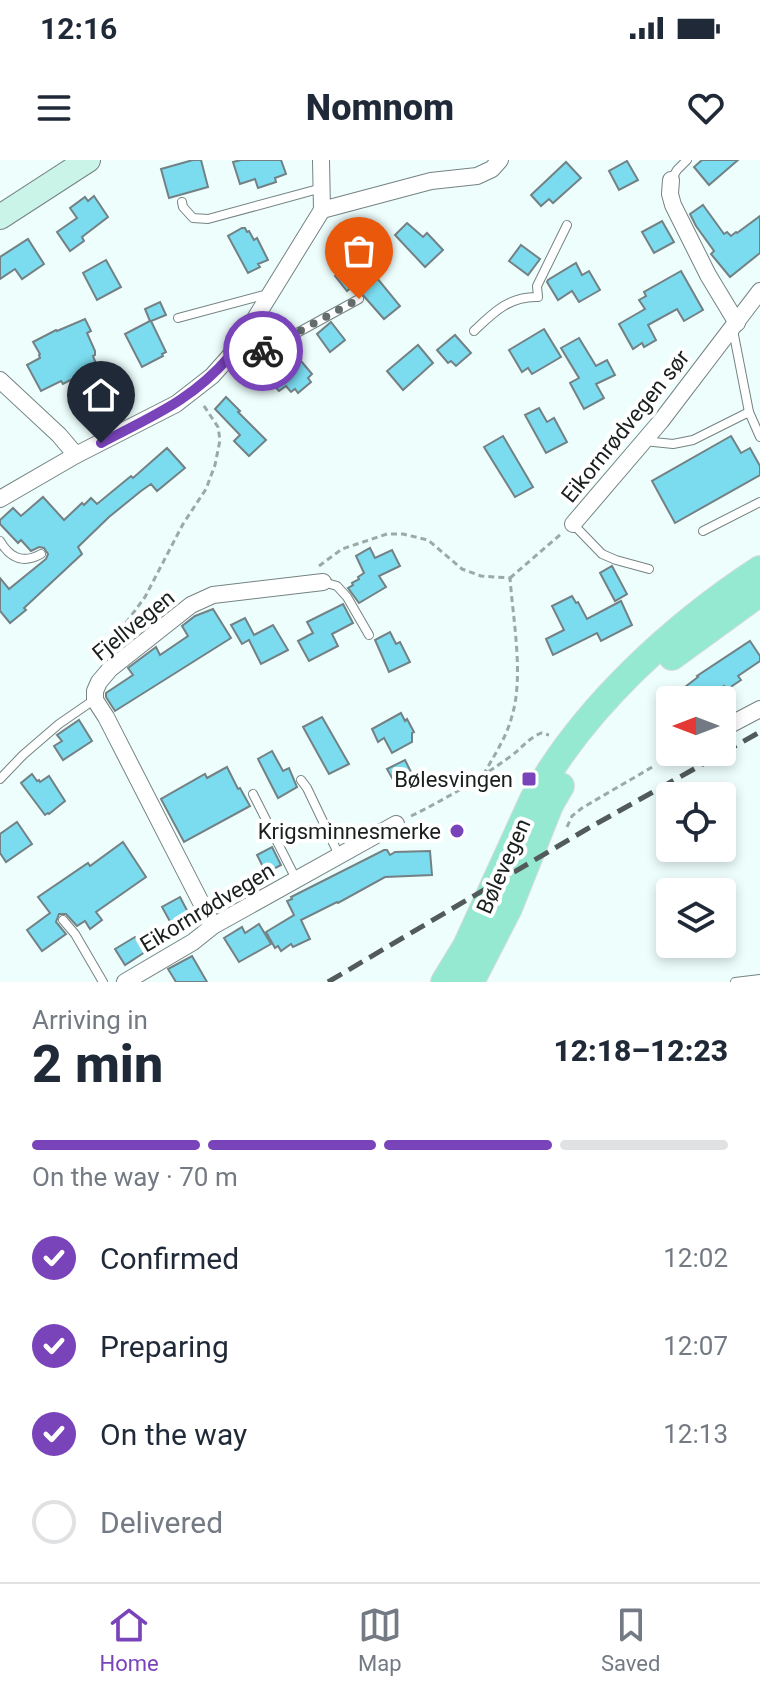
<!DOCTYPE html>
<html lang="en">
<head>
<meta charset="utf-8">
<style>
  body { margin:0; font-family:Roboto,sans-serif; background:#f6f6f7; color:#1f2937; height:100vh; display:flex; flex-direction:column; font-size:30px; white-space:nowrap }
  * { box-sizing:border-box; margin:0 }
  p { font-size:26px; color:#747a83 }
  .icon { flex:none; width:44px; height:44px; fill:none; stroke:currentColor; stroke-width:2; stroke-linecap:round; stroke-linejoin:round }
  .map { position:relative; height:822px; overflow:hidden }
  .panel { display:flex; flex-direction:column; background:#fff; flex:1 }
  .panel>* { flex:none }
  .needle { width:52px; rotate:270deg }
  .fabs { position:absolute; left:656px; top:526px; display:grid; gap:16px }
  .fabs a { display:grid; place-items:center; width:80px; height:80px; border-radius:8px; background:#fff; box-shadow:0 4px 12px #0003; font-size:40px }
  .pin { position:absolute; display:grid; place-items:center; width:68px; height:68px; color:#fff; margin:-82px -34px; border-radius:50% 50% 50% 0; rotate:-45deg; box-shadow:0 0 8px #0007 }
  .pin .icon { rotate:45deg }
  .courier { position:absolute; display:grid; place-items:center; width:80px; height:80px; margin:-40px; border:6px solid #7943ba; border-radius:50%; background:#fff; color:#222; box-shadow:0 2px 10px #0007 }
  .overview em { font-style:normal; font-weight:800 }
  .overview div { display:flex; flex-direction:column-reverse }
  .overview { display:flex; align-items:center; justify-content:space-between; height:136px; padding:0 32px }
  h1 { font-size:52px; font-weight:800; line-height:60px }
  .bar { display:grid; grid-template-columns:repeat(4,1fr); gap:12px 8px; align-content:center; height:96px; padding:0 32px }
  .bar i { height:10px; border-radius:6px; background:#e0e1e3 }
  .bar .current { background:#7943ba }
  .bar p { grid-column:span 4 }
  ol { padding:0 32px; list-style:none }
  li { display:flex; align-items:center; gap:24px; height:88px }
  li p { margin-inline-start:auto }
  li .icon { padding:8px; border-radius:50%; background:#7943ba; color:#fff; stroke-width:4 }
  li:last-child { color:#747a83 }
  li i { width:44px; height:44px; border:4px solid #e0e1e3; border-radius:50% }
  .status { display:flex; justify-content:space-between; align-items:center; height:56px; padding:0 40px; background:#fff; direction:ltr }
  .status svg { height:22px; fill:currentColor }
  header { display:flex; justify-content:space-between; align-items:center; height:104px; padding:0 32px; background:#fff; font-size:36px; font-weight:800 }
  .dock { display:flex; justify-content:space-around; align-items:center; height:112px; border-top:2px solid #e0e1e3; background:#fff; font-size:22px; color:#747a83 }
  .dock a { display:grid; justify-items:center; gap:4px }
  .dock .current { color:#7943ba }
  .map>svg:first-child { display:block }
</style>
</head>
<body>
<div class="status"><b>12:16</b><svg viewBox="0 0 49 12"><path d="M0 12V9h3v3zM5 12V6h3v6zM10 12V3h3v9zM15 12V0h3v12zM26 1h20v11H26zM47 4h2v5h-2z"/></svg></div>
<header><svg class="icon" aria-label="menu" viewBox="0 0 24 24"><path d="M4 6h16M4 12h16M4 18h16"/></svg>Nomnom<svg class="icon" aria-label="heart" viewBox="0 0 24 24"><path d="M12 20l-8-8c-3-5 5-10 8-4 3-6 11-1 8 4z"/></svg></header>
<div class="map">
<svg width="760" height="822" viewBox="0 0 760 822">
  <rect width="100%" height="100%" fill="#edfefc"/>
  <g fill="#7bdcf0" stroke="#738185" stroke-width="2">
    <path d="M193 0H201L208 27 169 38 161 9Z"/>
    <path d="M241 0H281L286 14 275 18 276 22 258 28 255 19 240 24 233 2Z"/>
    <path d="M702 0H738L709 25 694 7Z"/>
    <path d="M627 1 638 20 619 30 609 11Z"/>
    <path d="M566 2 581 18 553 43 549 39 541 46 531 35Z"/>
    <path d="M94 36 108 57 82 77 84 81 70 91 57 72 77 58 70 48 85 37 88 41Z"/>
    <path d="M703 45 724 74 727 72 731 76 736 72 737 73 760 56V93L730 117 711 94 714 91 696 66 690 54Z"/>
    <path d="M662 61 674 82 654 93 642 72Z"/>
    <path d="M407 63 423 77 427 73 443 90 425 107 395 75Z"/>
    <path d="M242 68H245L247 72 249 71 254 80 257 78 268 100 258 104 260 107 248 113 228 76Z"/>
    <path d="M28 79 44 104 22 119 15 109 0 119V97Z"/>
    <path d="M521 85 540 99 528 115 509 101Z"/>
    <path d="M349 93 355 100 359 96 400 146 384 159 354 125 347 131 335 116 342 110 336 104Z"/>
    <path d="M106 100 121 127 97 140 83 113Z"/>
    <path d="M576 103 582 115 589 111 600 130 579 142 572 131 558 140 547 122 548 120Z"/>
    <path d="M681 111 703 150 684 161 677 149 648 165 656 180 644 187 642 183 633 189 619 164 645 149 639 140 646 136 644 132Z"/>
    <path d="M160 142 166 155 151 161 166 192 162 194 163 196 142 207 125 174 150 161 145 149Z"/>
    <path d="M85 159 91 171 87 173 95 191V195L93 196 97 206 63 224 61 221 41 231 27 205 40 198 39 195 40 194 33 182 56 170 57 171Z"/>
    <path d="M331 162 345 180 330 192 317 174Z"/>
    <path d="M544 169 561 197 532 214 528 208 522 212 509 190Z"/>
    <path d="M455 175 471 193 456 206 451 201 448 203 437 190Z"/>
    <path d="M579 178 596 206 607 200 615 215 596 224 604 238 584 249 570 223 579 218 561 188Z"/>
    <path d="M418 185 433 203 403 230 387 211Z"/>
    <path d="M296 195 312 214 308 218 311 222 298 233 295 229 291 232 286 226 279 231 268 219Z"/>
    <path d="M226 237 240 251 238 252 266 280 249 296 234 281 240 275 215 249Z"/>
    <path d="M539 248 547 262 554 258 567 282 546 293 525 255Z"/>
    <path d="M503 276 533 327 515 337 484 287Z"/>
    <path d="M731 276 741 293 750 288 760 306V315L675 363 652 321Z"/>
    <path d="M167 288 185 308 157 331 151 324 141 331 109 357 78 387 82 394 24 448 26 450 10 463 0 451V418L9 429 46 399 48 394 44 388 39 387 31 391 21 380 18 383 0 364V360L13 348 21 356 43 337 64 360 82 343 84 345 91 338 97 344 131 316 133 318Z"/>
    <path d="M370 388 375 398 392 390 400 406 379 416 386 427 359 443 348 428 353 425 352 423 359 419 358 417 364 413 356 396Z"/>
    <path d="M612 406 627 434 615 441 600 413Z"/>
    <path d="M572 436 576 443 578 442 587 459 621 441 632 465 601 481 597 473 553 495 546 479 564 470 552 446Z"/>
    <path d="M343 444 353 463 332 474 338 486 309 501 298 481 313 473 307 462Z"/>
    <path d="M213 449 231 478 115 551 106 537V533L133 515 128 508 156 487 160 495 188 476 182 466 195 456Z"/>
    <path d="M245 458 254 475 273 465 288 490 261 504 249 480 242 484 231 465Z"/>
    <path d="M390 472 396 484 400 482 410 502 389 512 375 480Z"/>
    <path d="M750 481 760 496V501L738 516 741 520 726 530 724 526 702 540H668L698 517 697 516Z"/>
    <path d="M401 553 405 561 407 559 414 572 412 573V582L392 593 384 578 378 582 372 569Z"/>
    <path d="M322 557 349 604 329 614 303 567Z"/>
    <path d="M79 560 92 581 63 600 54 586 62 581 57 575Z"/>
    <path d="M272 591 283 611 289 608 297 627 278 638 258 599Z"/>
    <path d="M405 600 413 616 396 625 387 609Z"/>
    <path d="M227 607 238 629 240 628 250 646 184 682 161 639 205 614 207 618Z"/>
    <path d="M32 614 37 621 39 620 40 622 49 616 65 641 49 654 48 653 45 655 21 623Z"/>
    <path d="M17 662 32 684 6 702 0 693V674Z"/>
    <path d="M123 682 146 717 96 752 102 760 90 769 85 761 77 766 66 754H59L56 762 66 774 42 791 27 770 50 753 38 737 88 703 90 706Z"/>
    <path d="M272 687 281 705 266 713 257 695Z"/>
    <path d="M384 690H387L390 695 395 692 430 691 432 715 385 717 338 743 337 742 301 760 310 779 293 787 291 784 281 791 278 786 275 788 266 772 294 755 287 741 292 739 291 737Z"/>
    <path d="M180 737 191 758 173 767 162 747Z"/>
    <path d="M259 764 271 784 239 802 224 778 242 767 245 773Z"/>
    <path d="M135 777 145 792 125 805 115 789Z"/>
    <path d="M192 796 207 822H176L168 809Z"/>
  </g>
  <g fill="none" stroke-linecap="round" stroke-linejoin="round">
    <defs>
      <g id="lane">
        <path d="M671 20 677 10 687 0"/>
        <path d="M182 42 183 47 193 58 208 59 322 28"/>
        <path d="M178 158 268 134"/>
        <path d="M733 170 749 252 760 277"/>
        <path d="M474 171C493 153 509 136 538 137L537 126 567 65"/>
        <path d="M229 197 236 204 244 202 359 139"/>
        <path d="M644 281 673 284 693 280 749 252"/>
        <path d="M573 364 602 394 616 400 649 409"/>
        <path d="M703 371 760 342"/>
        <path d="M0 381C10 398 23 404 41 394"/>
        <path d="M323 422 337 426 347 437 369 475"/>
        <path d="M0 619 23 595 59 564 88 544"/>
        <path d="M301 620 307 628 339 695"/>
        <path d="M253 634 296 719"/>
        <path d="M63 760 75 774 103 822"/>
        <path d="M735 822 760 819"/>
      </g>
      <g id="street">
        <path d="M671 20 670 34 673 45 708 115 737 163"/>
        <path d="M322 50 431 21 477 16 492 9 500 0"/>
        <path d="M0 220 59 275 76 295"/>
        <path d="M0 339 76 295 176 244 212 216 229 197 248 170 322 50 321 0"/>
        <path d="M573 364 661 261 760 131"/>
        <path d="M722 569 760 549"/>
        <path d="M669 597 679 592"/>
        <path d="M213 766 106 557 95 540V531L99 522 110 509 191 445 213 435 323 422"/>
        <path d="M125 822 193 782 213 766 396 664"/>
      </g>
      <path id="secondary" d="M0 57 88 0"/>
      <g id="primary">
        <path d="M672 497 760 433"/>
        <path d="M444 822 466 786 533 639C583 548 674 465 760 409"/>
        <path d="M471 822 509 748 550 645 561 626"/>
      </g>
    </defs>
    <use href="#lane" stroke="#758382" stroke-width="10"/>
    <use href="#street" stroke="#758382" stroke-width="18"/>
    <use href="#secondary" stroke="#758382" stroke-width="26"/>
    <use href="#primary" stroke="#dadbdb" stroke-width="28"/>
    <g stroke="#9ca9a7" stroke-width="3" stroke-dasharray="6 4" stroke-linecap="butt">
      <path d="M319 406 342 389 387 374H403L428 380 462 409 481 416 510 418C513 460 524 516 512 556 507 576 495 594 485 612"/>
      <path d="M510 418 561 374"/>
      <path d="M108 487 145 437 183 364 206 329 215 305 220 280 218 267 202 243"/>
      <path d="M411 656C446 639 479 619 511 596 523 587 526 580 541 573L549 575"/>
      <path d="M567 667 572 656 582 648 654 606"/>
    </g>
    <use href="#lane" stroke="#fff" stroke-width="8"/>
    <use href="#street" stroke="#fff" stroke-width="16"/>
    <use href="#secondary" stroke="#caf4e7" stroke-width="24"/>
    <use href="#primary" stroke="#95e9d0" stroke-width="26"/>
    <path stroke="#525b5a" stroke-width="5" stroke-dasharray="16 8" stroke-linecap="butt" d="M328 822 587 669 760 572"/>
  </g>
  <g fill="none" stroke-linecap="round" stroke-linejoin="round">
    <path stroke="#636d6c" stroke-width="8" stroke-dasharray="0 14.4" d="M263 191 359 139"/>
    <path stroke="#7943ba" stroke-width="10" d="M101 283C152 256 191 241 229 197L236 204 244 202 263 191"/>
  </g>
  <g fill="#7943ba" stroke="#fff" stroke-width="3">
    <rect x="521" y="611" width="16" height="16" rx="4"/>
    <circle cx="457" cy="671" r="8"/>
  </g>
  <g text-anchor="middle" stroke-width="8" stroke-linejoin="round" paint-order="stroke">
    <g font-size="22" fill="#191f1e" stroke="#fff">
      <text transform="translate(625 266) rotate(-51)" y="8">Eikornrødvegen sør</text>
      <text transform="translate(133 465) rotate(-39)" y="8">Fjellvegen</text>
      <text transform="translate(503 706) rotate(-66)" y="8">Bølevegen</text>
      <text transform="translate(207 747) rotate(-31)" y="8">Eikornrødvegen</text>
    </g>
    <g font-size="22" fill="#191f1e" stroke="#fff" text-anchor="end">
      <text x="513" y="627">Bølesvingen</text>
      <text x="441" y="679">Krigsminnesmerke</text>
    </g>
  </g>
</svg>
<div class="fabs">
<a><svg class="needle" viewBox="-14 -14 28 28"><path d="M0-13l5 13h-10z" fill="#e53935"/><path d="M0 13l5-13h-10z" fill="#747a83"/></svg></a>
<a><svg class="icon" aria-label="locate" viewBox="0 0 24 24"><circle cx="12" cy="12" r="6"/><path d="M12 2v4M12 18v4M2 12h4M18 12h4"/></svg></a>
<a><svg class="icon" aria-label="layers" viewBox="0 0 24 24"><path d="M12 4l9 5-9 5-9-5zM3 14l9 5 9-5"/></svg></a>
</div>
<div class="pin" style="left:359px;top:139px;background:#ea580c"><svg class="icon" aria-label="bag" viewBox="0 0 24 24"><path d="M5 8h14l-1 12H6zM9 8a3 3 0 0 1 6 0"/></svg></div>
<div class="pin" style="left:101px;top:283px;background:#1f2937"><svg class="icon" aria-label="home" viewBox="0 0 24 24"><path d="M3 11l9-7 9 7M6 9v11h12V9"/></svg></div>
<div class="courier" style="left:263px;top:191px"><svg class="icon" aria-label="bike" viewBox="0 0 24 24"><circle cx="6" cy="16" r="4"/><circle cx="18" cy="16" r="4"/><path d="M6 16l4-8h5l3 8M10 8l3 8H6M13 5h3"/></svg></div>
</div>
<section class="panel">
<div class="overview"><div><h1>2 min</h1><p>Arriving in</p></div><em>12:18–12:23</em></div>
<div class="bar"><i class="current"></i><i class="current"></i><i class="current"></i><i></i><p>On the way · 70 m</p></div>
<ol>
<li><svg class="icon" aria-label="check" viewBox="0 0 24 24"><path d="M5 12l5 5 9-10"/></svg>Confirmed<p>12:02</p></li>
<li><svg class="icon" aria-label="check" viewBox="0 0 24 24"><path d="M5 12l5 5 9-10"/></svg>Preparing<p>12:07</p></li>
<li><svg class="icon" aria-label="check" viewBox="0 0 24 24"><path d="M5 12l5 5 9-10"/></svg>On the way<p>12:13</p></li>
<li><i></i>Delivered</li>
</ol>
</section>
<nav class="dock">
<a class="current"><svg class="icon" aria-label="home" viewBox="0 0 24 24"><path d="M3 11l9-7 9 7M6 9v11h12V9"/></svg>Home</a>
<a><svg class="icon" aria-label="map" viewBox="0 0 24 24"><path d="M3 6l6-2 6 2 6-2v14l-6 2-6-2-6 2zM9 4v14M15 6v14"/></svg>Map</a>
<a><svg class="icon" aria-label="saved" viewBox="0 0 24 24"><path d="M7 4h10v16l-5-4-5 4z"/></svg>Saved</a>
</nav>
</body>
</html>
